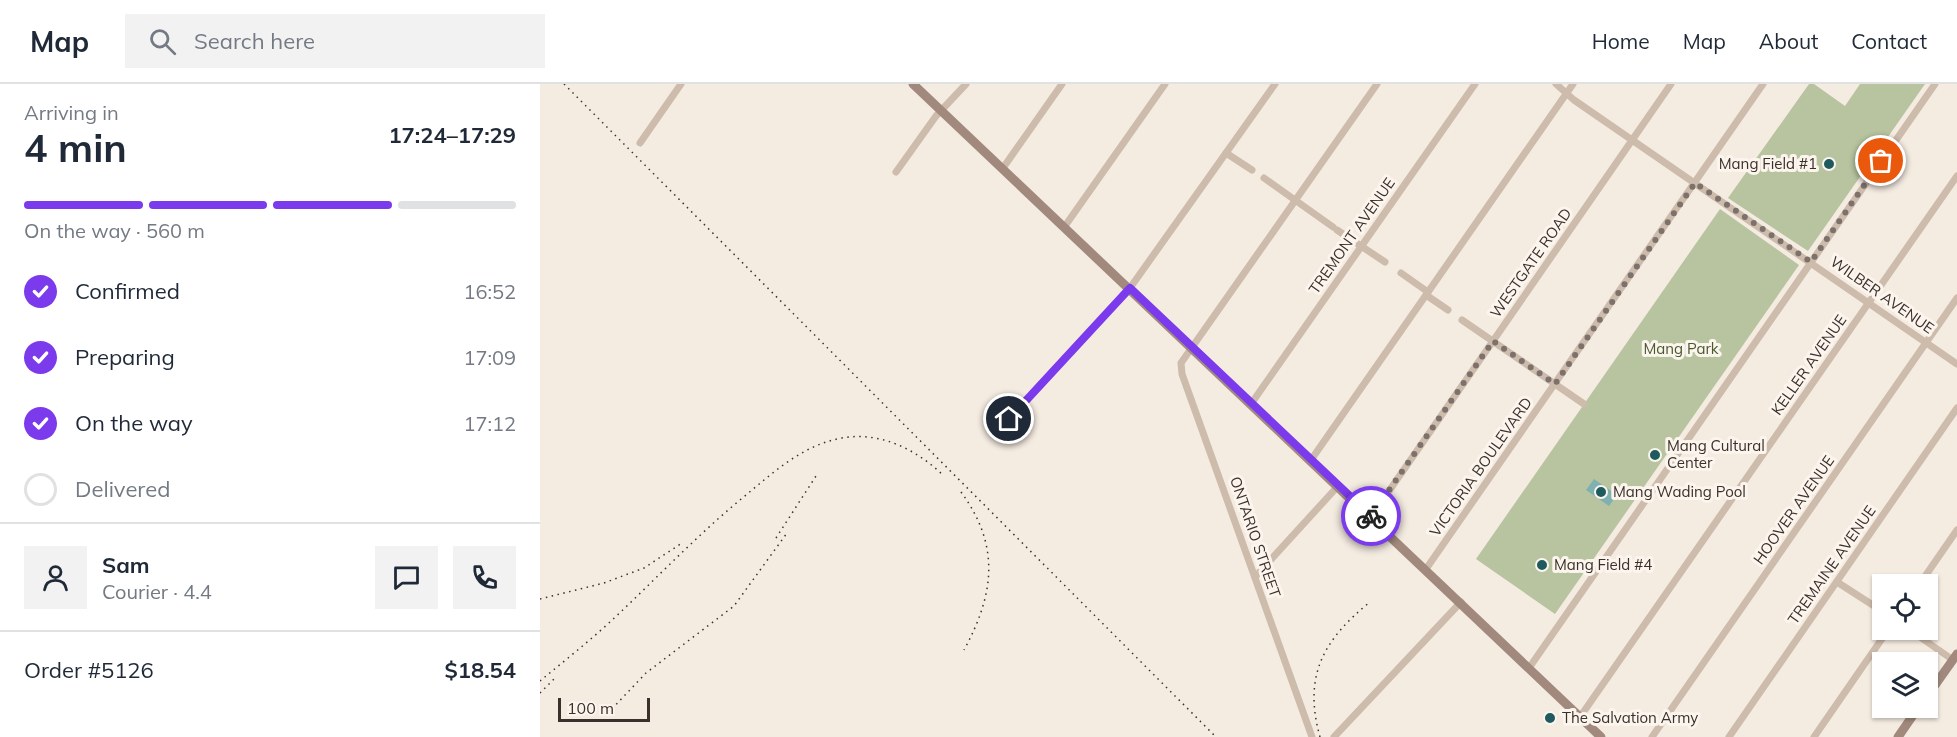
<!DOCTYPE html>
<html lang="en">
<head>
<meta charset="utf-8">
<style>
  body { margin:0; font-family:Mulish,sans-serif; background:#f2f2f3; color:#1f2937; height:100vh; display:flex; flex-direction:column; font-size:22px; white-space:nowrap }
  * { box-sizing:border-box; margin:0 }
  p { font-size:20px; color:#747a83 }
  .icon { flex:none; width:33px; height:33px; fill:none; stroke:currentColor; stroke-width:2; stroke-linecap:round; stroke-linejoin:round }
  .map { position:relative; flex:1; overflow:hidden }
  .side { display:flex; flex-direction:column; background:#fff; width:540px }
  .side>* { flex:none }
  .controls { position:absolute; left:1332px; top:490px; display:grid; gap:12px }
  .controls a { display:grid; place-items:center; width:66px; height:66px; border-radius:0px; background:#fff; box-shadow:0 2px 4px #0004; font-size:30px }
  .scale { position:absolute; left:18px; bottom:15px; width:92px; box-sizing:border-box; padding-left:6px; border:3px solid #3b302b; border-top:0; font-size:16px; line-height:21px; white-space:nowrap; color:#3b302b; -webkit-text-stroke:4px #fbf5ee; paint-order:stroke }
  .pin { position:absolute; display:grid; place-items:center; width:51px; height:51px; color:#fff; margin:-26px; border:3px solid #fff; border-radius:50%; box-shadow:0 2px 6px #0007 }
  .courier { position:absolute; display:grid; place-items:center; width:60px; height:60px; margin:-30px; border:4px solid #7c3aed; border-radius:50%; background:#fff; color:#222; box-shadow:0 2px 8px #0007 }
  .headline em { font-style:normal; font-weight:700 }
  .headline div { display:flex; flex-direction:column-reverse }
  .headline { display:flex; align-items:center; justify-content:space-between; height:102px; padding:0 24px }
  h1 { font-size:39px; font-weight:700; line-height:45px }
  .bar { display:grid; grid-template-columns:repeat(4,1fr); gap:9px 6px; align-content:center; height:72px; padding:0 24px }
  .bar i { height:8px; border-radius:4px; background:#e0e1e3 }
  .bar .selected { background:#7c3aed }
  .bar p { grid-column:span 4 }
  .line { display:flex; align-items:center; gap:15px; padding:0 24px; border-top:2px solid #e0e1e3 }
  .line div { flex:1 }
  .round { display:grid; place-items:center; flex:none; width:63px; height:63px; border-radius:0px; background:#f2f2f3 }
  ol { padding:0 24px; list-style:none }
  li { display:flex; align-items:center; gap:18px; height:66px }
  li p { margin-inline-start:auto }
  li .icon { padding:6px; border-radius:50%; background:#7c3aed; color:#fff; stroke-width:4 }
  li:last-child { color:#747a83 }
  li i { width:33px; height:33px; border:3px solid #e0e1e3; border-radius:50% }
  header { display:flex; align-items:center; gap:36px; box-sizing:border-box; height:84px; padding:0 30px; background:#fff; border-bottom:2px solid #e0e1e3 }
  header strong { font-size:28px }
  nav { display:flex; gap:33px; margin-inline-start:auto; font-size:21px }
  .search { width:420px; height:54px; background:#f2f2f3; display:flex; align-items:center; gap:15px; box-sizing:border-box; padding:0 21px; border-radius:0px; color:#747a83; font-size:22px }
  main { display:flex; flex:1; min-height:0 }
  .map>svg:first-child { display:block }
</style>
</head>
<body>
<header>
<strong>Map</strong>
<div class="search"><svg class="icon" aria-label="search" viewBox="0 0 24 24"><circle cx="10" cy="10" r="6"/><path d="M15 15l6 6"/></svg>Search here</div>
<nav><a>Home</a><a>Map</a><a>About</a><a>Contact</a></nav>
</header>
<main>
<section class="side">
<div class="headline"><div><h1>4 min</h1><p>Arriving in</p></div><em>17:24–17:29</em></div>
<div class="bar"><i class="selected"></i><i class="selected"></i><i class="selected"></i><i></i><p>On the way · 560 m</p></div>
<ol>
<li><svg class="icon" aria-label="check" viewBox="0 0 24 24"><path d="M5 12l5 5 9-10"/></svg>Confirmed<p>16:52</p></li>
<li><svg class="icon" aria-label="check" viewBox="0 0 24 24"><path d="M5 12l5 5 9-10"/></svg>Preparing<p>17:09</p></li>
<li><svg class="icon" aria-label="check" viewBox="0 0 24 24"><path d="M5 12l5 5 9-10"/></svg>On the way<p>17:12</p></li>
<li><i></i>Delivered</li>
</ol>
<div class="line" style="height:108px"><a class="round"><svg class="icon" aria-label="person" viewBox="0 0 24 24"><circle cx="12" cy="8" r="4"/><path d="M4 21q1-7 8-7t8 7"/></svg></a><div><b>Sam</b><p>Courier · 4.4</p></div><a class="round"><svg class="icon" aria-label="chat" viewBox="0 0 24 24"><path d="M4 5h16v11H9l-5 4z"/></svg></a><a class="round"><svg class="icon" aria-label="phone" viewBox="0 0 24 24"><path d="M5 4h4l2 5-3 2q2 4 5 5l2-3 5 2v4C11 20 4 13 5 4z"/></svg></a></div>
<div class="line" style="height:78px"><div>Order #5126</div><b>$18.54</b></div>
</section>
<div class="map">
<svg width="1417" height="653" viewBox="0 0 1417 653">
  <rect width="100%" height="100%" fill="#f4ebe1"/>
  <g fill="#b8c4a0">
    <path d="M1269 0H1274L1305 22 1320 0H1385L1268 167 1188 114Z"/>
    <path d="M1180 125 1259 181 1015 530 936 475Z"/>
  </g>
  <path fill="#7fb0b2" d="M1054 395 1077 411 1069 422 1046 406Z"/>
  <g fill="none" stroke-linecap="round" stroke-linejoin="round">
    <g stroke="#cdbbac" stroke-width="7">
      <path d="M1016 0 1034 16 1417 280"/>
      <path d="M100 59 141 0"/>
      <path d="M686 69 712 86"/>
      <path d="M463 84 522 0"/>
      <path d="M356 88 396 32 426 0"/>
      <path d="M724 94 793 143"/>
      <path d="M525 142 625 0"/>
      <path d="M797 146 845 178"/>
      <path d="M861 189 888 208"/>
      <path d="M886 211 908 226"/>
      <path d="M922 236 1044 320"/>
      <path d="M711 320 935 0"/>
      <path d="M461 344 590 204 735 0"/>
      <path d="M771 376 1033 0"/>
      <path d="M831 433 1131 0"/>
      <path d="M886 485 1223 0"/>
      <path d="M715 493 798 402"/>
      <path d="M1297 498 1342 527"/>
      <path d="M1379 501 1417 446"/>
      <path d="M1370 546 1413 576"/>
      <path d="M989 584 1395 0"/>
      <path d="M1040 633 1417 92"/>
      <path d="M772 653 642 290 641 279 837 0"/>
      <path d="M794 653 921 518"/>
      <path d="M1112 653 1417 214"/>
      <path d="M1189 653 1417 324"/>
      <path d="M1274 653 1348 546"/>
    </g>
    <g stroke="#a18a7d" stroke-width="9">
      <path d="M373 0 1061 653"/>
      <path d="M1388 611 1417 570"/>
      <path d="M1358 653 1378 624"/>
    </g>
    <g stroke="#3b302b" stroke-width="1.5" stroke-dasharray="1.5 4.5" stroke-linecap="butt">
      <path d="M24 0 676 653"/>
      <path d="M421 408C460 461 455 509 424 566"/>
      <path d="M236 454 276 392"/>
      <path d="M0 515 64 499 104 484 142 459"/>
      <path d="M0 597C23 578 47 559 70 538 115 496 157 451 206 411 235 387 263 361 302 354 341 347 377 366 404 392"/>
      <path d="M0 609 16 593"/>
      <path d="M68 629 106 589 194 522 247 449"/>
      <path d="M780 653C763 592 783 556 830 518"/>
    </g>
  </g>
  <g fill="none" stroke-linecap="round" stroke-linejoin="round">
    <path stroke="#7c716b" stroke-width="6" stroke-dasharray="0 10.8" d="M831 432 953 257 1015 300 1155 99 1271 178 1341 77"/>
    <path stroke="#7c3aed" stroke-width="8" d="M469 335 590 204 831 432"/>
  </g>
  <g fill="#1f5a5e" stroke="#fbf5ee" stroke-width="2">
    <circle cx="1289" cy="80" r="6"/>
    <circle cx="1115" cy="371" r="6"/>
    <circle cx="1061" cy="408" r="6"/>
    <circle cx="1002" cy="481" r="6"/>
    <circle cx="1010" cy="634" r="6"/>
  </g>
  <g text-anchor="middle" stroke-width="6" stroke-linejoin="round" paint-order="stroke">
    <g font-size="15" fill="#3b302b" stroke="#fbf5ee" text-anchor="start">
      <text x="1277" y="85" text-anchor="end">Mang Field #1</text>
      <text x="1127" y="367">Mang Cultural<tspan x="1127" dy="17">Center</tspan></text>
      <text x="1073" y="413">Mang Wading Pool</text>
      <text x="1014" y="486">Mang Field #4</text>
      <text x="1022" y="639">The Salvation Army</text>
    </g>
    <g font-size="15" fill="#3b302b" stroke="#fbf5ee">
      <text transform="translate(812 152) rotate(-55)" y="5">TREMONT AVENUE</text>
      <text transform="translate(991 179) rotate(-55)" y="5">WESTGATE ROAD</text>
      <text transform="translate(1342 211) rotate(35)" y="5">WILBER AVENUE</text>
      <text transform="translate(1269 281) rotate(-55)" y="5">KELLER AVENUE</text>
      <text transform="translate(941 383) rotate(-55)" y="5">VICTORIA BOULEVARD</text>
      <text transform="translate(1254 426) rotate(-55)" y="5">HOOVER AVENUE</text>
      <text transform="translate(715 453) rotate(71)" y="5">ONTARIO STREET</text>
      <text transform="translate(1292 481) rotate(-55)" y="5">TREMAINE AVENUE</text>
    </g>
    <g font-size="15" fill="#4a5a2e" stroke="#fbf5ee">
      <text x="1141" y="270">Mang Park</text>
    </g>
  </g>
</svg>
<div class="controls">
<a><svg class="icon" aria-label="locate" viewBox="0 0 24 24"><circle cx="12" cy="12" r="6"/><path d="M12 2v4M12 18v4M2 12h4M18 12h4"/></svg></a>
<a><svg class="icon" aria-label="layers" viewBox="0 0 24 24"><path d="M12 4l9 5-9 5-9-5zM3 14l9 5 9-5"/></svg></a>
</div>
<div class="scale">100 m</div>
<div class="pin" style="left:1341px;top:77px;background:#ea580c"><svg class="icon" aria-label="bag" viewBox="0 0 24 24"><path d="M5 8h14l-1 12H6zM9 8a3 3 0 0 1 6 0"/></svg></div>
<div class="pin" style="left:469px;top:335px;background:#1f2937"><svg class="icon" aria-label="home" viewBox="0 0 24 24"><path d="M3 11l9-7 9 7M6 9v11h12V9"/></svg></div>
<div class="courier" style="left:831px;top:432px"><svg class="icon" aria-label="bike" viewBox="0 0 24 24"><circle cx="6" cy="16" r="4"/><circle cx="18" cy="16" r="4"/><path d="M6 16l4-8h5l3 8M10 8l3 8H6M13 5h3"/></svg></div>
</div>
</main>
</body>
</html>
